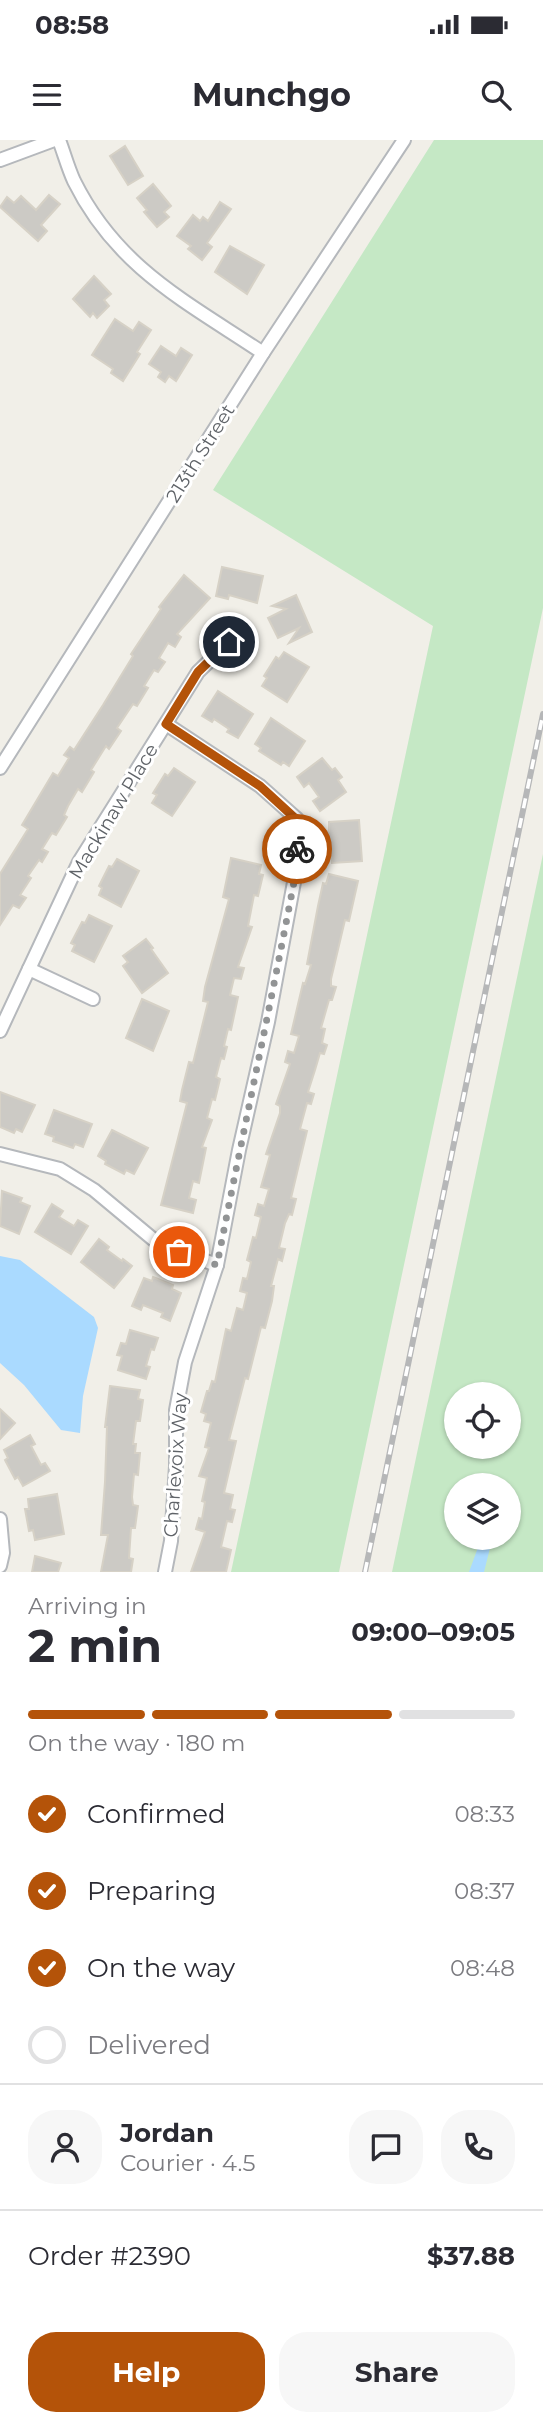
<!DOCTYPE html>
<html lang="en">
<head>
<meta charset="utf-8">
<style>
  body { margin:0; font-family:Montserrat,sans-serif; background:#f7f7f7; color:#2b2b33; height:100vh; display:flex; flex-direction:column; font-size:26px; white-space:nowrap }
  * { box-sizing:border-box; margin:0 }
  p { font-size:23px; color:#7c7c81 }
  .icon { flex:none; width:38px; height:38px; fill:none; stroke:currentColor; stroke-width:2; stroke-linecap:round; stroke-linejoin:round }
  .map { position:relative; height:1432px; overflow:hidden }
  .sheet { display:flex; flex-direction:column; background:#fff; flex:1 }
  .sheet>* { flex:none }
  .tools { position:absolute; left:444px; top:1242px; display:grid; gap:14px }
  .tools a { display:grid; place-items:center; width:77px; height:77px; border-radius:50%; background:#fff; box-shadow:0 2px 5px #0004; font-size:35px }
  .pin { position:absolute; display:grid; place-items:center; width:60px; height:60px; color:#fff; margin:-30px; border:4px solid #fff; border-radius:50%; box-shadow:0 2px 7px #0007 }
  .courier { position:absolute; display:grid; place-items:center; width:70px; height:70px; margin:-35px; border:5px solid #b45309; border-radius:50%; background:#fff; color:#222; box-shadow:0 2px 9px #0007 }
  .summary em { font-style:normal; font-weight:700 }
  .summary div { display:flex; flex-direction:column-reverse }
  .summary { display:flex; align-items:center; justify-content:space-between; height:119px; padding:0 28px }
  h1 { font-size:46px; font-weight:700; line-height:52px }
  .bar { display:grid; grid-template-columns:repeat(4,1fr); gap:10px 7px; align-content:center; height:84px; padding:0 28px }
  .bar i { height:9px; border-radius:5px; background:#e1e1e2 }
  .bar .on { background:#b45309 }
  .bar p { grid-column:span 4 }
  .line { display:flex; align-items:center; gap:18px; padding:0 28px; border-top:2px solid #e1e1e2 }
  .line div { flex:1 }
  .round { display:grid; place-items:center; flex:none; width:74px; height:74px; border-radius:28px; background:#f7f7f7 }
  ol { padding:0 28px; list-style:none }
  li { display:flex; align-items:center; gap:21px; height:77px }
  li p { margin-inline-start:auto }
  li .icon { padding:7px; border-radius:50%; background:#b45309; color:#fff; stroke-width:4 }
  li:last-child { color:#7c7c81 }
  li i { width:38px; height:38px; border:4px solid #e1e1e2; border-radius:50% }
  .primary-button { display:flex; gap:14px; margin-top:auto; padding:14px 28px }
  .primary-button a { flex:1; height:80px; border-radius:28px; background:#b45309; color:#fff; font-size:28px; font-weight:700; line-height:80px; text-align:center }
  .primary-button a+a { background:#f7f7f7; color:#2b2b33 }
  .status { display:flex; justify-content:space-between; align-items:center; height:49px; padding:0 35px; background:#fff; direction:ltr }
  .status svg { height:19px; fill:currentColor }
  header { display:flex; justify-content:space-between; align-items:center; height:91px; padding:0 28px; background:#fff; font-size:32px; font-weight:700 }
  .map>svg:first-child { display:block }
</style>
</head>
<body>
<div class="status"><b>08:58</b><svg viewBox="0 0 49 12"><path d="M0 12V9h3v3zM5 12V6h3v6zM10 12V3h3v9zM15 12V0h3v12zM26 1h20v11H26zM47 4h2v5h-2z"/></svg></div>
<header><svg class="icon" aria-label="menu" viewBox="0 0 24 24"><path d="M4 6h16M4 12h16M4 18h16"/></svg>Munchgo<svg class="icon" aria-label="search" viewBox="0 0 24 24"><circle cx="10" cy="10" r="6"/><path d="M15 15l6 6"/></svg></header>
<div class="map">
<svg width="543" height="1432" viewBox="0 0 543 1432">
  <rect width="100%" height="100%" fill="#f1efe8"/>
  <g fill="#c5e8c5" fill-rule="evenodd">
    <path d="M434 0H543V468L339 1432H231L433 486 213 350Z"/>
    <path d="M543 714V1432H392ZM457 1255H509V1307H457ZM457 1346H509V1398H457Z"/>
  </g>
  <g fill="#aadaff">
    <path d="M0 1116 20 1120 94 1177 98 1188 83 1256 80 1293 61 1290 24 1245 0 1223Z"/>
    <path d="M480 1402 490 1408 484 1432H469Z"/>
  </g>
  <g fill="#cccac5" stroke="#d6d1c6" stroke-width="2">
    <path d="M125 6 143 36 128 45 110 16Z"/>
    <path d="M153 44 171 66 164 72 169 77 157 87 144 72 147 70 137 58Z"/>
    <path d="M49 55 60 64 41 85 47 91 38 101 0 67 7 57 14 63 21 56 36 70Z"/>
    <path d="M220 62 231 69 207 103 212 107 202 120 188 109 191 106 177 96 193 75 200 81 203 77 208 81Z"/>
    <path d="M230 106 264 125 247 154 215 132Z"/>
    <path d="M94 136 111 154 104 160 109 166 97 178 93 173 90 177 73 159Z"/>
    <path d="M115 179 133 191 139 182 151 190 137 212 140 214 123 241 111 233 113 229 92 215Z"/>
    <path d="M161 206 176 216 181 208 192 215 176 241 169 236 165 242 158 237 161 232 149 224Z"/>
    <path d="M222 427 263 436 257 463 229 455 228 459 216 456Z"/>
    <path d="M184 435 210 458 177 494 181 497 175 507 168 503 159 518 165 522 158 532 154 530 144 546 148 548 137 566 133 564 117 588 121 591 109 609 106 606 91 630 94 632 82 652 78 649 68 666 64 675 67 677 56 695 52 693 42 709 48 712 42 722 39 720 28 736 31 738 20 755 26 758 19 768 13 765 0 785V734L28 689 22 685 53 633 58 636 69 618 64 615 70 607 74 610 103 565 133 516 131 514 161 469 159 467Z"/>
    <path d="M296 455 312 492 289 503 299 488 278 498 268 478 286 469 272 466Z"/>
    <path d="M284 512 309 527 287 562 262 546 267 538 264 536 276 517 279 519Z"/>
    <path d="M218 551 253 574 238 598 227 592 229 589 214 579 212 582 202 576Z"/>
    <path d="M271 578 305 601 289 626 283 622 281 625 259 611 261 608 255 604Z"/>
    <path d="M322 618 332 630 335 628 342 637 338 640 346 652 320 671 313 661 319 657 309 643 304 647 297 637Z"/>
    <path d="M174 628 195 642 172 676 152 663 157 655 153 653 165 634 168 636Z"/>
    <path d="M359 680 362 721 332 723 331 715H327L326 692 329 691V682Z"/>
    <path d="M231 718 261 725 259 734 263 735 258 756 254 755 248 786 252 787 238 827 244 828 241 839 234 838 230 855 238 857 231 890 228 889 224 906 227 907 224 919 221 918 216 937 220 939 215 960 212 959 207 978 212 980 202 1007 206 1008 199 1043 193 1041 189 1058 196 1060 193 1073 161 1065 187 963 180 961 182 950 189 922 193 923 208 862 203 861 205 847 229 759 223 757Z"/>
    <path d="M117 719 139 731 121 767 99 755 102 748 99 746 109 726 112 727Z"/>
    <path d="M329 734 358 741 349 781 345 780 331 839V846L336 847 332 860H329L321 888 325 889 322 903 327 905 324 914 320 913 315 930 308 952 314 954 311 964 307 963 300 989 307 991 291 1058 296 1059 292 1075 289 1074 285 1083 279 1108 285 1109 282 1121 278 1119 271 1146H274L272 1161 265 1188 261 1187 248 1239 245 1238 229 1300 236 1301 224 1353 233 1355 230 1369 235 1370 232 1382 227 1381 221 1407 231 1410 226 1432H191L205 1392 196 1389 199 1378 202 1379 205 1362 202 1361 207 1338 199 1336 209 1308 205 1307 211 1283 204 1281 206 1274 201 1272 207 1251H209L212 1241 215 1242 226 1189 231 1191 237 1168 243 1170 247 1153 240 1151 243 1138 247 1139 251 1122 247 1120 253 1097 256 1098 261 1077 255 1075 258 1064 264 1066 269 1049 261 1047 270 1015 266 1014 280 973V966L276 964 290 924 285 922 288 911 294 913 299 896 291 894 303 843 305 844 311 825 307 824 318 766 323 743 326 744Z"/>
    <path d="M89 775 112 786 94 822 72 811 75 805 71 803 82 782 85 783Z"/>
    <path d="M146 799 153 808 151 809 168 833 142 853 123 826 128 822 123 816Z"/>
    <path d="M142 859 169 871 153 911 126 898Z"/>
    <path d="M0 952 35 965 22 992 16 989 14 993 0 987Z"/>
    <path d="M54 970 92 984 83 1007 75 1004 73 1008 53 1001 54 997 45 994Z"/>
    <path d="M112 990 148 1008 134 1034 126 1030 124 1034 105 1024 106 1021 98 1016Z"/>
    <path d="M2 1051 22 1058 20 1062 30 1066 19 1094 0 1086Z"/>
    <path d="M52 1064 63 1071 59 1077 74 1086 78 1080 88 1086 71 1114 35 1092Z"/>
    <path d="M99 1099 109 1107 107 1110 122 1121 123 1119 132 1126 114 1148 81 1122Z"/>
    <path d="M153 1137 173 1145 172 1149 181 1153 170 1181 161 1177 163 1173 143 1165 141 1170 132 1166 144 1138 152 1141Z"/>
    <path d="M130 1190 158 1198 154 1210 151 1209 146 1226 150 1227 146 1239 118 1230 122 1216 117 1215 121 1203 126 1204Z"/>
    <path d="M110 1246 140 1250 138 1259 143 1260 140 1281H136L133 1304H136L135 1313H140L138 1335 134 1334 132 1357 133 1365 138 1366 135 1388H131L129 1418 133 1419 131 1432H101L108 1395H101L105 1342 107 1287H105Z"/>
    <path d="M0 1269 15 1283 0 1299Z"/>
    <path d="M30 1295 35 1304 31 1306 41 1325 45 1323 50 1331 23 1346 18 1337 15 1339 5 1320 8 1318 4 1310Z"/>
    <path d="M57 1354 64 1394 35 1400 33 1390 29 1391 25 1369H29L28 1359Z"/>
    <path d="M35 1416 61 1423 58 1432H32Z"/>
  </g>
  <g fill="none" stroke-linecap="round" stroke-linejoin="round">
    <defs>
      <g id="minor">
        <path d="M59 0C64 13 68 28 74 41 117 128 187 162 263 213"/>
        <path d="M0 20 54 0"/>
        <path d="M0 628 263 213 404 0"/>
        <path d="M29 829 93 859"/>
        <path d="M0 891 79 722 198 532 229 502"/>
        <path d="M0 1014 60 1029 94 1050 160 1105 217 1125"/>
        <path d="M0 1379 3 1413 0 1426"/>
        <path d="M165 1432 171 1401 176 1326V1270L185 1222 217 1125 239 1010 268 882 297 726V679L260 646 166 584"/>
      </g>
    </defs>
    <use href="#minor" stroke="#b5b8bc" stroke-width="16"/>
    <use href="#minor" stroke="#fff" stroke-width="12"/>
    <defs>
      <path id="rail" d="M365 1432 543 574"/>
    </defs>
    <use href="#rail" stroke="#b6b7b8" stroke-width="6"/>
    <use href="#rail" stroke="#fff" stroke-width="3.5" stroke-dasharray="10" stroke-linecap="butt"/>
  </g>
  <g fill="none" stroke-linecap="round" stroke-linejoin="round">
    <path stroke="#929495" stroke-width="7" stroke-dasharray="0 12.6" d="M179 1112 217 1125C243 992 272 859 297 726V709"/>
    <path stroke="#b45309" stroke-width="9" d="M229 502 198 532 166 584 260 646 297 680V709"/>
  </g>
  <g text-anchor="middle" stroke-width="6" stroke-linejoin="round" paint-order="stroke">
    <g font-size="19" fill="#5f6368" stroke="#fff">
      <text transform="translate(200 313) rotate(-58)" y="7">213th Street</text>
      <text transform="translate(113 671) rotate(-59)" y="7">Mackinaw Place</text>
      <text transform="translate(175 1325) rotate(-86)" y="7">Charlevoix Way</text>
    </g>
  </g>
</svg>
<div class="tools">
<a><svg class="icon" aria-label="locate" viewBox="0 0 24 24"><circle cx="12" cy="12" r="6"/><path d="M12 2v4M12 18v4M2 12h4M18 12h4"/></svg></a>
<a><svg class="icon" aria-label="layers" viewBox="0 0 24 24"><path d="M12 4l9 5-9 5-9-5zM3 14l9 5 9-5"/></svg></a>
</div>
<div class="pin" style="left:179px;top:1112px;background:#ea580c"><svg class="icon" aria-label="bag" viewBox="0 0 24 24"><path d="M5 8h14l-1 12H6zM9 8a3 3 0 0 1 6 0"/></svg></div>
<div class="pin" style="left:229px;top:502px;background:#1f2937"><svg class="icon" aria-label="home" viewBox="0 0 24 24"><path d="M3 11l9-7 9 7M6 9v11h12V9"/></svg></div>
<div class="courier" style="left:297px;top:709px"><svg class="icon" aria-label="bike" viewBox="0 0 24 24"><circle cx="6" cy="16" r="4"/><circle cx="18" cy="16" r="4"/><path d="M6 16l4-8h5l3 8M10 8l3 8H6M13 5h3"/></svg></div>
</div>
<section class="sheet">
<div class="summary"><div><h1>2 min</h1><p>Arriving in</p></div><em>09:00–09:05</em></div>
<div class="bar"><i class="on"></i><i class="on"></i><i class="on"></i><i></i><p>On the way · 180 m</p></div>
<ol>
<li><svg class="icon" aria-label="check" viewBox="0 0 24 24"><path d="M5 12l5 5 9-10"/></svg>Confirmed<p>08:33</p></li>
<li><svg class="icon" aria-label="check" viewBox="0 0 24 24"><path d="M5 12l5 5 9-10"/></svg>Preparing<p>08:37</p></li>
<li><svg class="icon" aria-label="check" viewBox="0 0 24 24"><path d="M5 12l5 5 9-10"/></svg>On the way<p>08:48</p></li>
<li><i></i>Delivered</li>
</ol>
<div class="line" style="height:126px"><a class="round"><svg class="icon" aria-label="person" viewBox="0 0 24 24"><circle cx="12" cy="8" r="4"/><path d="M4 21q1-7 8-7t8 7"/></svg></a><div><b>Jordan</b><p>Courier · 4.5</p></div><a class="round"><svg class="icon" aria-label="chat" viewBox="0 0 24 24"><path d="M4 5h16v11H9l-5 4z"/></svg></a><a class="round"><svg class="icon" aria-label="phone" viewBox="0 0 24 24"><path d="M5 4h4l2 5-3 2q2 4 5 5l2-3 5 2v4C11 20 4 13 5 4z"/></svg></a></div>
<div class="line" style="height:91px"><div>Order #2390</div><b>$37.88</b></div>
<div class="primary-button"><a>Help</a><a>Share</a></div>
</section>
</body>
</html>
